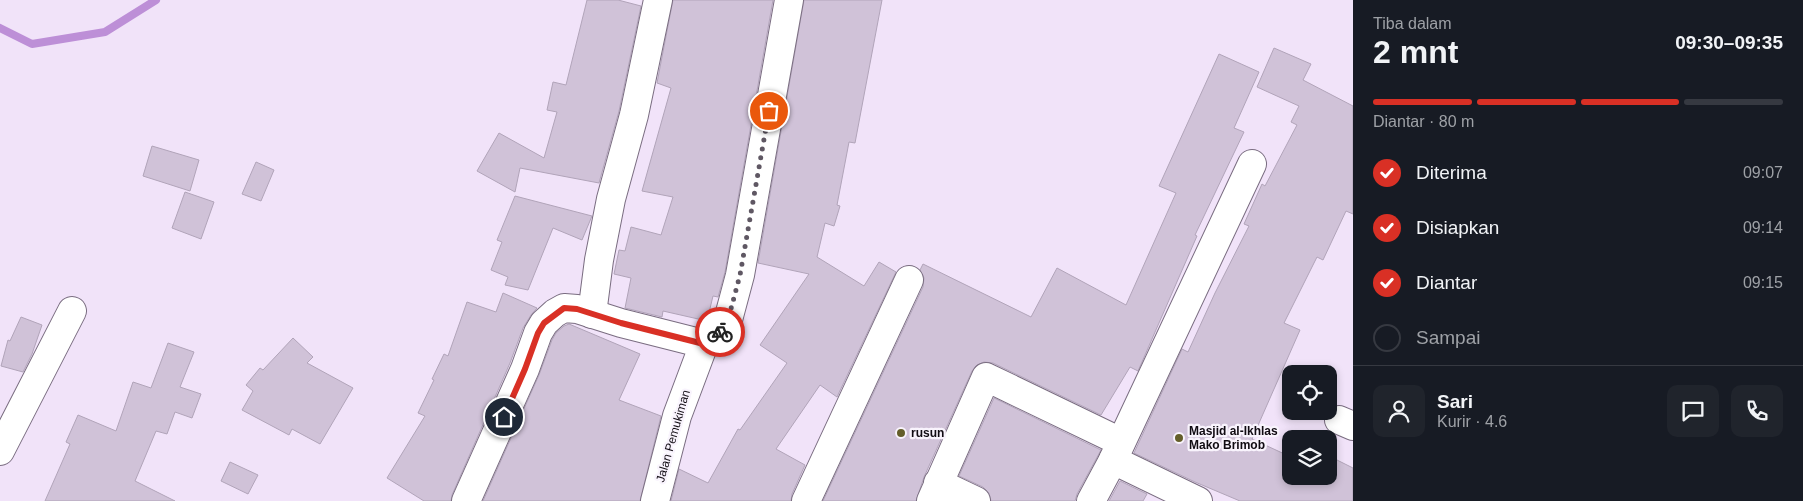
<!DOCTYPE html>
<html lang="id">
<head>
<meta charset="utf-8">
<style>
  body { margin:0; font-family:Helvetica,sans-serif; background:#20242c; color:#f1f3f6; height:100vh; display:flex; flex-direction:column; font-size:19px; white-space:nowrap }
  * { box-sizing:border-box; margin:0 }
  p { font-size:16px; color:#9ea1a6 }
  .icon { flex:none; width:28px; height:28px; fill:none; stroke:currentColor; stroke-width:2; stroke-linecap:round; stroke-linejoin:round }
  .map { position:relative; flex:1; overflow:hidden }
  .panel { display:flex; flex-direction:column; background:#171b24; width:450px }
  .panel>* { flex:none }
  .buttons { position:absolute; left:1282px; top:365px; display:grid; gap:10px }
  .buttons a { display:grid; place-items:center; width:55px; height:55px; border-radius:10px; background:#171b24; box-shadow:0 2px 8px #0003; font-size:25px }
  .pin { position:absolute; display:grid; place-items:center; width:42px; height:42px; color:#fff; margin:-21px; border:2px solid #fff; border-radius:50%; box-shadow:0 1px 5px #0007 }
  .courier { position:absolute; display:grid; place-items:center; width:50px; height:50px; margin:-25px; border:4px solid #d93025; border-radius:50%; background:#fff; color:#222; box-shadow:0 1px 6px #0007 }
  .summary em { font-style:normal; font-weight:600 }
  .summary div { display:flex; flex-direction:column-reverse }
  .summary { display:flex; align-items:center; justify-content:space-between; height:85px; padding:0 20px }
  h1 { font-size:32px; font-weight:600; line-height:38px }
  .bar { display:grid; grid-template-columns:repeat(4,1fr); gap:8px 5px; align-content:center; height:60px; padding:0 20px }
  .bar i { height:6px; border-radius:4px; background:#363941 }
  .bar .current { background:#d93025 }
  .bar p { grid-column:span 4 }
  .line { display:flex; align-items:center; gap:12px; padding:0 20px; border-top:1px solid #363941 }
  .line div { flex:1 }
  .round { display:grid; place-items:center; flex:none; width:52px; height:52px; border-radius:10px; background:#20242c }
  ol { padding:0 20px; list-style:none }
  li { display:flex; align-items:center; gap:15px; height:55px }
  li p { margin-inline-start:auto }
  li .icon { padding:5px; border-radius:50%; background:#d93025; color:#fff; stroke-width:4 }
  li:last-child { color:#9ea1a6 }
  li i { width:28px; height:28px; border:2px solid #363941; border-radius:50% }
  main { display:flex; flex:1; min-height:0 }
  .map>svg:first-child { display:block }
</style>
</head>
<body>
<main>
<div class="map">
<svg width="1353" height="501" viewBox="0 0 1353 501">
  <rect width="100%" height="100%" fill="#f1e3f9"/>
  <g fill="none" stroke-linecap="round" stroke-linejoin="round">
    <path stroke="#bd8fd7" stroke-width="8" d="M0 28 32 44 105 32 156 0"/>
  </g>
  <g fill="#d0c2d8" stroke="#b1a4b9">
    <path d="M587 0H618L641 6 619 111 599 183 520 168 515 192 477 171 499 133 544 158 557 112 547 110 553 82 566 85Z"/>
    <path d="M673 0H773L725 272 718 297 713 296 707 321 663 311 662 317 625 308 631 278 614 274 619 250 625 251 631 227 661 235 673 197 642 191 671 88 657 83Z"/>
    <path d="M804 0H882L855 143 849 142 837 205 840 206 834 226 825 223 817 257 864 286 879 262 896 272 837 397 820 385 776 449 805 465 792 494 791 501H671L679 469 708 483 738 429 740 430 787 363 760 345 809 274 758 263Z"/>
    <path d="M1274 48 1311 64 1303 80 1353 106V214L1346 211 1323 260 1317 257 1284 323 1300 330 1252 439 1291 457V476H1329V456L1353 468V501H1240L1195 482 1134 453 1182 349 1188 352 1215 293 1249 226 1244 224 1262 184 1265 186 1297 125 1291 122 1299 106 1257 87Z"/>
    <path d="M1219 54 1259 72 1234 128 1244 132 1195 235 1197 236 1138 371 1130 367 1101 415 993 363 984 362 977 365 972 371 924 477 916 501H823L923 287 924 278 920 270 923 264 1031 317 1057 268 1126 305 1176 193 1159 186Z"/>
    <path d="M152 146 199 160 190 191 143 176Z"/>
    <path d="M256 162 274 170 261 201 242 194Z"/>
    <path d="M185 192 214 202 201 239 172 228Z"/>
    <path d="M515 196 592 216 582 240 553 228 528 290 505 285 508 277 491 270 502 242 497 240Z"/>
    <path d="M503 293 537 308 531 315 523 328 510 363 452 495 451 501H424L387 478 425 416 418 413 434 380 432 379 444 354 448 356 467 302 496 312Z"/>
    <path d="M21 317 42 325 32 354 23 372 1 366 8 340 10 341Z"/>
    <path d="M569 324 640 354 619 400 661 416 640 501H483L539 375 552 340 556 333 564 326Z"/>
    <path d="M293 338 313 357 307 363 353 388 320 444 292 429 289 435 242 410 253 391 246 385 260 368 263 370Z"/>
    <path d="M168 343 194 352 180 387 201 394 192 418 175 412 167 434 156 431 135 481 175 501H45L70 444 66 442 78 415 116 431 133 382 151 388Z"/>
    <path d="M994 398 1101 450 1077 494 1075 501H991L989 493 983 487 959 476Z"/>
    <path d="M230 462 258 475 248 494 221 481Z"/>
    <path d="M1120 481 1147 494 1143 501H1109Z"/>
  </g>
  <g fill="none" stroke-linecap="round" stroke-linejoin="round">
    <defs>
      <g id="minor">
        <path d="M592 314 599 260 611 199 634 115 658 0"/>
        <path d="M1339 420 1353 426"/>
        <path d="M0 451 72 311"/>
        <path d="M1113 460 1198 501"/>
        <path d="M938 483 976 501"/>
        <path d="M466 501 525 369 538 333 544 323 555 313 564 308 577 309 621 323 704 344 718 334 728 320 740 275 789 0"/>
        <path d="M655 501 677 416 704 344"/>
        <path d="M806 501 909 280"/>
        <path d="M931 501 986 377 1121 442"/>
        <path d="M1091 501 1113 460 1252 164"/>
      </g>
    </defs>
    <use href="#minor" stroke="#7a6d81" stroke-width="30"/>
    <use href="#minor" stroke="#fff" stroke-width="28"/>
  </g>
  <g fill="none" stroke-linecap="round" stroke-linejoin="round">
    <path stroke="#5f5763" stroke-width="5" stroke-dasharray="0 9" d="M720 332 728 320 740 275 769 111"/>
    <path stroke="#d93025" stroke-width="6" d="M504 417 525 369 538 333 544 323 564 308 577 309 621 323 704 344 720 332"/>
  </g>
  <g fill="#645e2a" stroke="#f9f4fd" stroke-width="2">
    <circle cx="901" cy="433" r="5"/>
    <circle cx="1179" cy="438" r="5"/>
  </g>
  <g text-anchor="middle" stroke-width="4.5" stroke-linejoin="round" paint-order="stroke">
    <g font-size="12" font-weight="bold" fill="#100b12" stroke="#f9f4fd" text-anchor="start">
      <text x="1189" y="435">Masjid al-Ikhlas<tspan x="1189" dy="14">Mako Brimob</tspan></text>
      <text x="911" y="437">rusun</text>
    </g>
    <g font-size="12" fill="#100b12" stroke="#f9f4fd">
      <text transform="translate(673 436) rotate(-74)" y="4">Jalan Pemukiman</text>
    </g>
  </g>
</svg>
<div class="buttons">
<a><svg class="icon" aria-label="locate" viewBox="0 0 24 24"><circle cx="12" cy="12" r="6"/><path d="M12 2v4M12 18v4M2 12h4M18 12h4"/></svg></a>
<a><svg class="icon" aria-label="layers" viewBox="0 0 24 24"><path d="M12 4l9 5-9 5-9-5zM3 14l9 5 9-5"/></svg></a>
</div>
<div class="pin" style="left:769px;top:111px;background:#ea580c"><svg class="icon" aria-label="bag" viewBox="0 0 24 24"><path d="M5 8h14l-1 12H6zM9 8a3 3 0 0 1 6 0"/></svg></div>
<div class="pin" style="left:504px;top:417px;background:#1f2937"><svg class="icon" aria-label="home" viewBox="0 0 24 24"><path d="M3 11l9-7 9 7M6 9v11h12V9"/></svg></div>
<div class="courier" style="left:720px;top:332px"><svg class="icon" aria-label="bike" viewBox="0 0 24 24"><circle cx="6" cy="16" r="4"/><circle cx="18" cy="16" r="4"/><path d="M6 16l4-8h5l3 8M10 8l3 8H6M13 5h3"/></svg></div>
</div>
<section class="panel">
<div class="summary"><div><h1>2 mnt</h1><p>Tiba dalam</p></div><em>09:30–09:35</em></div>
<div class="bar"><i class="current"></i><i class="current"></i><i class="current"></i><i></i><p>Diantar · 80 m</p></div>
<ol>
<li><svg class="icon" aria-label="check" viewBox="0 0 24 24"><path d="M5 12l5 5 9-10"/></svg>Diterima<p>09:07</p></li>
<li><svg class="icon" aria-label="check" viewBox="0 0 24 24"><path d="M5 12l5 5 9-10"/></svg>Disiapkan<p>09:14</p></li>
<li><svg class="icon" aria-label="check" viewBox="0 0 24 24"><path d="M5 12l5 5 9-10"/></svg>Diantar<p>09:15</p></li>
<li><i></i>Sampai</li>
</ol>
<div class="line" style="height:90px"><a class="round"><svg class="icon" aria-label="person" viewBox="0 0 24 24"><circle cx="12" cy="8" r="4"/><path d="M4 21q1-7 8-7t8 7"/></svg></a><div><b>Sari</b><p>Kurir · 4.6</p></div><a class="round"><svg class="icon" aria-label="chat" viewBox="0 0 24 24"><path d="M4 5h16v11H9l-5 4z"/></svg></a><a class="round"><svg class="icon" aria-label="phone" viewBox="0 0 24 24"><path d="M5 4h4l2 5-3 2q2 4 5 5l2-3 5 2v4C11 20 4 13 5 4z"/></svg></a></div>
</section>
</main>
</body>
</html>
